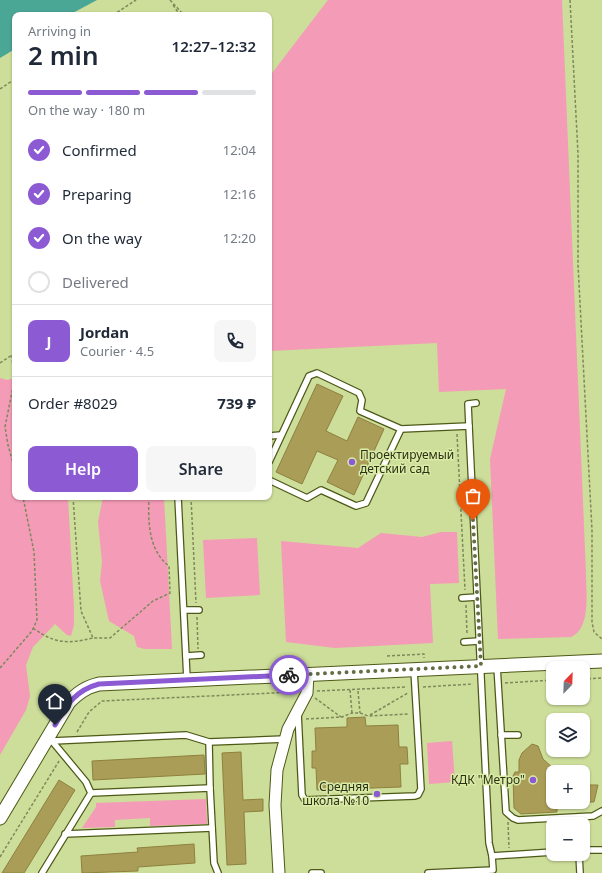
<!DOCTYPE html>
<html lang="en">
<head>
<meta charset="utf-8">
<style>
  body { margin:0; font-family:"Noto Sans",sans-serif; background:#f6f6f7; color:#1f2937; height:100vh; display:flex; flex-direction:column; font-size:15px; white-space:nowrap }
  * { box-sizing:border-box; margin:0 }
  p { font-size:13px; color:#747a83 }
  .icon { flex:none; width:22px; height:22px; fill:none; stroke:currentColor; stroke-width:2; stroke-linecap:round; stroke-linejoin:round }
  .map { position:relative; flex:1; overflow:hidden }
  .sheet { position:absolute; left:12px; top:12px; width:260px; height:488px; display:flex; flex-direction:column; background:#fff; border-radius:8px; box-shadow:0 1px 3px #0004 }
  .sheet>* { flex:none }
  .needle { width:26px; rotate:23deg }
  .tools { position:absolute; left:546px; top:661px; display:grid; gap:8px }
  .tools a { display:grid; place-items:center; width:44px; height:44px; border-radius:8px; background:#fff; box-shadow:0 1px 3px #0004; font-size:20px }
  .pin { position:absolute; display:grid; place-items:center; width:34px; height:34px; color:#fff; margin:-41px -17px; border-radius:50% 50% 50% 0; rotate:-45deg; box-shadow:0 0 4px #0007 }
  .pin .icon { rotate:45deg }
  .courier { position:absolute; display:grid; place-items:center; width:40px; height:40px; margin:-20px; border:3px solid #8c5bd4; border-radius:50%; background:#fff; color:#222; box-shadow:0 1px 5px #0007 }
  .headline em { font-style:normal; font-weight:600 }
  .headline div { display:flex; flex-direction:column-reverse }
  .headline { display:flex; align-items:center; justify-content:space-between; height:68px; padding:0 16px }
  h1 { font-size:26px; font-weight:600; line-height:30px }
  .bar { display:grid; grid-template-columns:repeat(4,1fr); gap:6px 4px; align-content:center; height:48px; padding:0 16px }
  .bar i { height:5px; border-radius:3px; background:#e0e1e3 }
  .bar .on { background:#8c5bd4 }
  .bar p { grid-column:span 4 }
  .line { display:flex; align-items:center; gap:10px; padding:0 16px; border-top:1px solid #e0e1e3 }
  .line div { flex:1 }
  .round { display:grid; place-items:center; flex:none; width:42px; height:42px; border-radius:8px; background:#f6f6f7 }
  ol { padding:0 16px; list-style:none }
  li { display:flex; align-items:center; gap:12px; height:44px }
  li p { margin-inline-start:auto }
  li .icon { padding:4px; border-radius:50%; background:#8c5bd4; color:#fff; stroke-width:4 }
  li:last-child { color:#747a83 }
  li i { width:22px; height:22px; border:2px solid #e0e1e3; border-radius:50% }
  .button { display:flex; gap:8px; margin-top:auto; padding:8px 16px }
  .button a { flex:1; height:46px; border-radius:8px; background:#8c5bd4; color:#fff; font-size:16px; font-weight:600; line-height:46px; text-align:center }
  .button a+a { background:#f6f6f7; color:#1f2937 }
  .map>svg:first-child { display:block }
</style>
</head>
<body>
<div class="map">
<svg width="602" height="873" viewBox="0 0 602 873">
  <rect width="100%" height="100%" fill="#cddd9a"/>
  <g fill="#f49bb7">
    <path d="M328 0H562L586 574C586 592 591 629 571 637L498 639 490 459 506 389 439 392 437 343 269 351V77Z"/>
    <path d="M0 378 7 380 15 378V497H68L74 608V625L71 636 67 635 55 624 33 647 26 665 30 696 26 710 0 755Z"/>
    <path d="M103 497H164L172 649H145L137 647 134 636 109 621 100 581 102 562 98 522Z"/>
    <path d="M441 532H457L459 583 430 584 433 643 335 648 286 642 281 541 358 548 381 533 422 537Z"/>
    <path d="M257 538 260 595 206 598 203 540Z"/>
    <path d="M452 741 455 782 429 784 427 743Z"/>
    <path d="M206 799 207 824 150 826V818L115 820V827L82 828 96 807V803Z"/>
  </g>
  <path fill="#4aa695" d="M0 0H97L69 15H15V49L0 58Z"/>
  <g fill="#a99d58" stroke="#8d813d">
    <path d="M317 384 343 396 326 431 347 441 358 417 384 429 354 495 327 482 338 460 317 451 302 484 276 472Z"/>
    <path d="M365 717 366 726 398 725 399 747H407L408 764H400L401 787 317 790 316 768H312V751H316L315 728 347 727V718Z"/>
    <path d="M532 744 538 746 543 759 553 768V802H557V812L521 814 514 808 513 776 515 772H519V760L522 753Z"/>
    <path d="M241 752 243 800 263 799V811L244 812 246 864 227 865 222 753Z"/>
    <path d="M204 755 205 774 93 780 92 761Z"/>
    <path d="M59 780 75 790 24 873H2Z"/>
    <path d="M583 785H598L594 802H583Z"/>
    <path d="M194 844 195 863 138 867V871L82 873 81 856 138 852 137 848Z"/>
  </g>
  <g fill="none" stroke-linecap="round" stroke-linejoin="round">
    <defs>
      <g id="service">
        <path d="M469 426 468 404 476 403"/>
        <path d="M401 429 469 426 489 843 492 856 493 870 428 873"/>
        <path d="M269 436 281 435"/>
        <path d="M269 462 309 376 317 373 359 393 362 400 360 411 401 429 366 503 356 506 321 490 307 498 269 480"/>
        <path d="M178 497 187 679"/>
        <path d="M462 598 477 597"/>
        <path d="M184 610H199"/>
        <path d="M464 642 479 641"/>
        <path d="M186 656 201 655"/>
        <path d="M497 666 506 812 513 818 518 820 593 816 602 811"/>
        <path d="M298 713 302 795 305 800 415 796 418 795 421 789 414 670"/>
        <path d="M501 735H518"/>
        <path d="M48 738 52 741 186 735 209 742 285 739"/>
        <path d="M209 742 210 788"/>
        <path d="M91 793 210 788 214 863 218 873"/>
        <path d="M65 834 212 828"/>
        <path d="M583 850H602"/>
        <path d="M579 854 580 873"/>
        <path d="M492 856 553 852"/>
        <path d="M42 873 91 793 86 782 52 741"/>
        <path d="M312 873H321"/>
      </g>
      <path id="minor" d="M279 873 275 805 277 770 288 729 307 693 308 674"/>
      <path id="tertiary" d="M0 818 69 702C78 693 86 687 99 684L602 661"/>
    </defs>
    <use href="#service" stroke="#4d5917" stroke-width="8"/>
    <use href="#minor" stroke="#4d5917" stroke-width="13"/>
    <use href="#tertiary" stroke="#4d5917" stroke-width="15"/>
    <g stroke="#7e895a" stroke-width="1.5" stroke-dasharray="3 2" stroke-linecap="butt">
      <path d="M170 0 184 15"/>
      <path d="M570 0 578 154V265L592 530V622L594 632 602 639"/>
      <path d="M173 5 180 15"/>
      <path d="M113 15 136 0"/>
      <path d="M0 89 15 79"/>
      <path d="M12 355 14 382 5 427 8 445 15 470"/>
      <path d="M0 363 15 353"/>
      <path d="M457 434 465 590"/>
      <path d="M73 497 81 611 93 638H110L153 601 170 593 169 566C148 550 148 521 149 497"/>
      <path d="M191 497 196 603"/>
      <path d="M466 605 467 634"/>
      <path d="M197 617 198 649"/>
      <path d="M33 628C55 644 68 644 93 638"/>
      <path d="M387 656 424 654V658"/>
      <path d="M0 668 32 631 37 620 34 552 23 497"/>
      <path d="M583 679 602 678"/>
      <path d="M505 683 553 680"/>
      <path d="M423 687 473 684"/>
      <path d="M350 690 352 713"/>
      <path d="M317 691 407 687"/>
      <path d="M358 691 360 713"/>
      <path d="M315 698 341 717"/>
      <path d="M370 715 408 693"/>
      <path d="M306 719 342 717 352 713H360L368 716 409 714"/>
      <path d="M77 732 89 712 102 701 295 692"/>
      <path d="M508 822 509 848"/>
      <path d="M0 857 59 761"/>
    </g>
    <use href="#service" stroke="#fff" stroke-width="5.5"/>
    <use href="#minor" stroke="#fff" stroke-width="11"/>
    <use href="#tertiary" stroke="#fff" stroke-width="13"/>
  </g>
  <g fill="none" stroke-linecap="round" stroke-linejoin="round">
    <path stroke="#646d44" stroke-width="4" stroke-dasharray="0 7.2" d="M289 675 481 666 473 520"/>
    <path stroke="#8c5bd4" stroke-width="5" d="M55 725C66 705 76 690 99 684L289 675"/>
  </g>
  <g fill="#8c5bd4" stroke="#daeba6" stroke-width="1.5">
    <circle cx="352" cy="462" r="4"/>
    <circle cx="533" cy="780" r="4"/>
    <circle cx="377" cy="794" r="4"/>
  </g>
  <g text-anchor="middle" stroke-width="3" stroke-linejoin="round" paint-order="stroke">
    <g font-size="12" fill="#2b3116" stroke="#daeba6" text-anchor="end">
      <text x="360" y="459" text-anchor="start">Проектируемый<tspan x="360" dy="14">детский сад</tspan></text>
      <text x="525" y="784">КДК "Метро"</text>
      <text x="369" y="791">Средняя<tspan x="369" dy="14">школа №10</tspan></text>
    </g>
  </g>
</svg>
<div class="tools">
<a><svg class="needle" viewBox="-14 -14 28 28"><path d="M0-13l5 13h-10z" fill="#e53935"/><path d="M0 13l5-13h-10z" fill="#747a83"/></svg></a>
<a><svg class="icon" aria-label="layers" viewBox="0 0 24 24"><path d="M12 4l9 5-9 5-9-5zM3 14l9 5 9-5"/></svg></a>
<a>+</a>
<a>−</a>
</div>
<div class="pin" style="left:473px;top:520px;background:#ea580c"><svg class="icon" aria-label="bag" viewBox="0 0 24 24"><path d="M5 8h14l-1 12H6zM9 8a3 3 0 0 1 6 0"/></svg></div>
<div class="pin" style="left:55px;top:725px;background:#1f2937"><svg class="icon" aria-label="home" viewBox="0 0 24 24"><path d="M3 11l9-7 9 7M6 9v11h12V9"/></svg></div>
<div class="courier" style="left:289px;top:675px"><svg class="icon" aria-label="bike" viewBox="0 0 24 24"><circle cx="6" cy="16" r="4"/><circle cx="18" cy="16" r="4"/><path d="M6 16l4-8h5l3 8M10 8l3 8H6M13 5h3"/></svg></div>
<section class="sheet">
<div class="headline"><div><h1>2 min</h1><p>Arriving in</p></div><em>12:27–12:32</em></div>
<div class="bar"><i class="on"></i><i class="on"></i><i class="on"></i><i></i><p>On the way · 180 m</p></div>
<ol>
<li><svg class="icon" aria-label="check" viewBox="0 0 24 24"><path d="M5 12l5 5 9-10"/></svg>Confirmed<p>12:04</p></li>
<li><svg class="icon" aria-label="check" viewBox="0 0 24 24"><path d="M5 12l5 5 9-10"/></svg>Preparing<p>12:16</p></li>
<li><svg class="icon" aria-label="check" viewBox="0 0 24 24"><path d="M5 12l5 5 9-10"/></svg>On the way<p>12:20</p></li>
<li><i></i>Delivered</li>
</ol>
<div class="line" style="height:72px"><b class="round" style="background:#8c5bd4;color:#fff">J</b><div><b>Jordan</b><p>Courier · 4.5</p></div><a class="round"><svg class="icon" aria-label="phone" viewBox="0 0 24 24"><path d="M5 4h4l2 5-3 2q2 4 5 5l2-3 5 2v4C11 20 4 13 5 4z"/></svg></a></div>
<div class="line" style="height:52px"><div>Order #8029</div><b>739 ₽</b></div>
<div class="button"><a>Help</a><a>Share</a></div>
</section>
</div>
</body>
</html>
